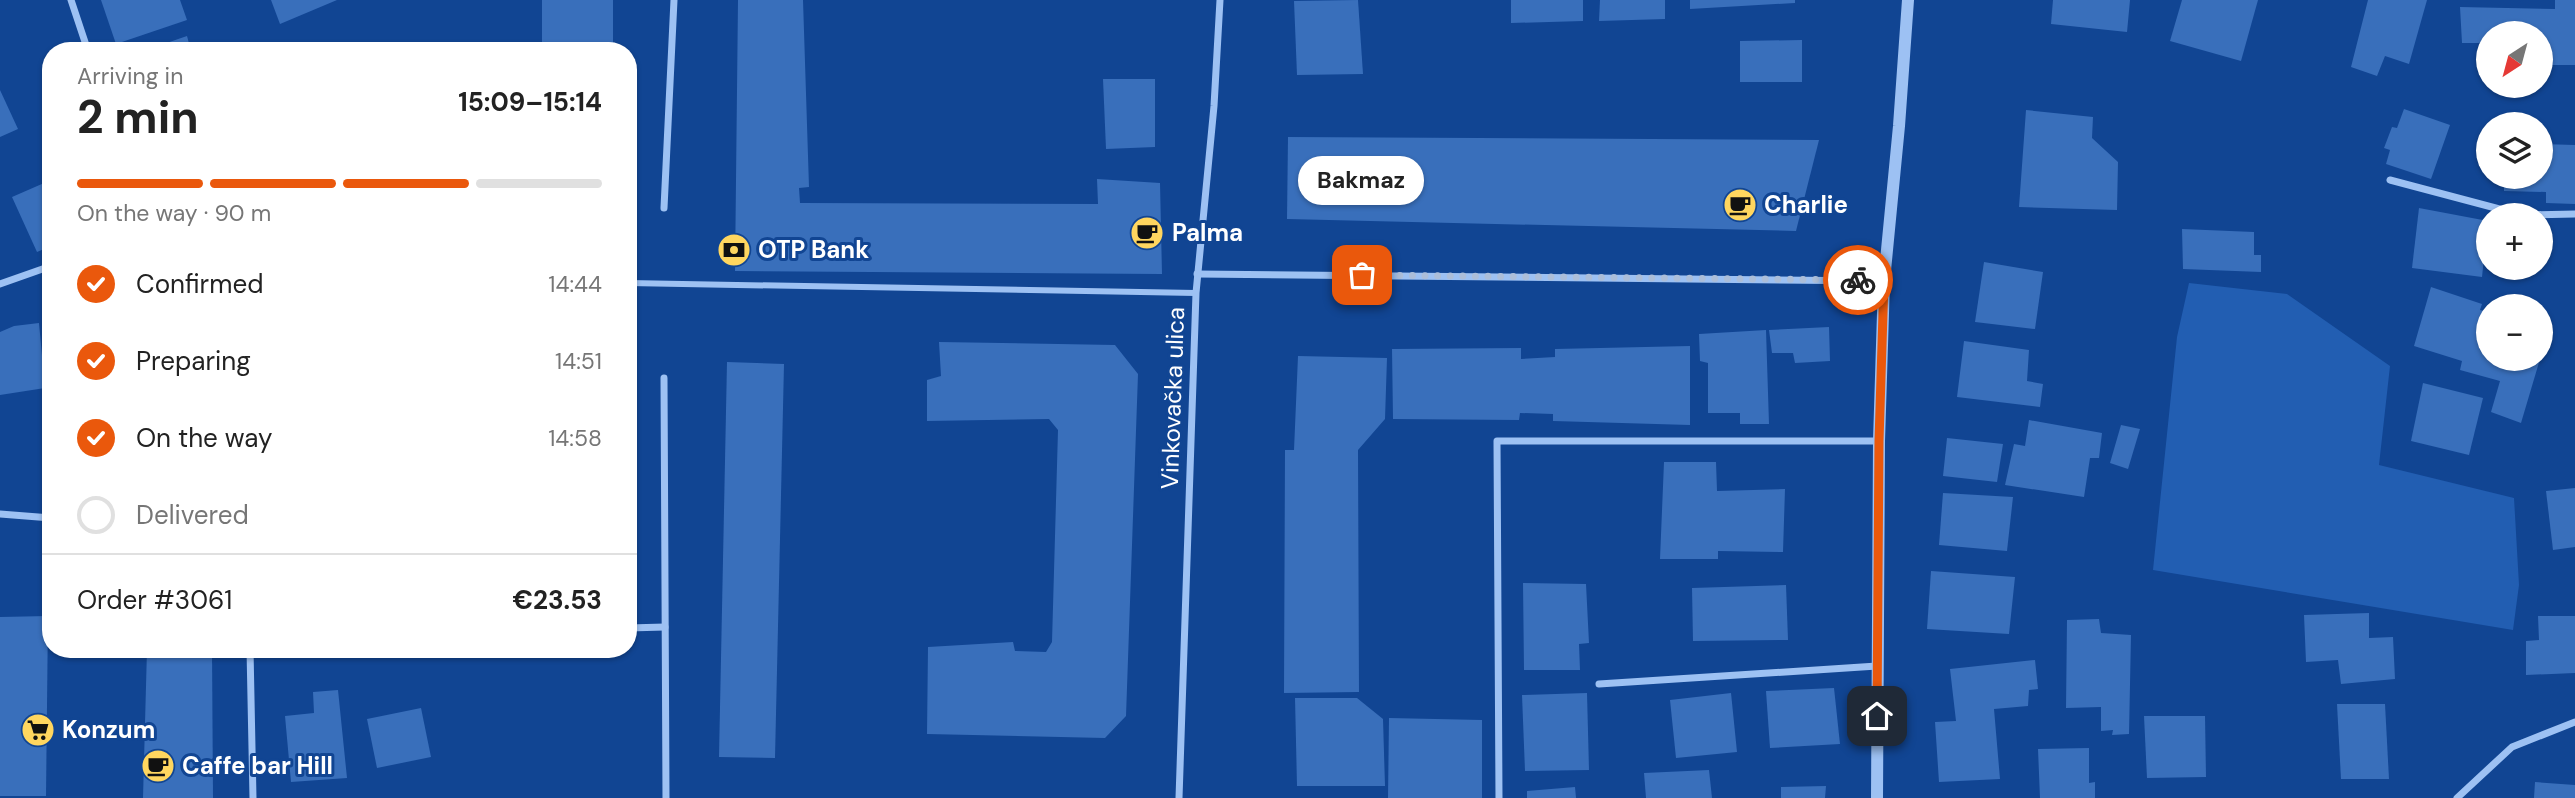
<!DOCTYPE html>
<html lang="en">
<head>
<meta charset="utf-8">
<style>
  body { margin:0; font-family:"DM Sans",sans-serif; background:#f2f2f2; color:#222; height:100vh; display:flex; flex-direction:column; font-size:26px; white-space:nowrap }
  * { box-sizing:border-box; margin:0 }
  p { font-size:23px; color:#767676 }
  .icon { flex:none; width:38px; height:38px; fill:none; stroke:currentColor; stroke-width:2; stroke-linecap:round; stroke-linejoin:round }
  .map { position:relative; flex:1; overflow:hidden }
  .panel { position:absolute; left:42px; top:42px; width:595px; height:616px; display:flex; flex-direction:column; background:#fff; border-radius:28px; box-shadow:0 2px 5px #0004 }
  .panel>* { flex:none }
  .needle { width:46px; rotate:216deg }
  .fabs { position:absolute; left:2476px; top:21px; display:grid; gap:14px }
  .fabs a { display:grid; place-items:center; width:77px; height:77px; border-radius:50%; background:#fff; box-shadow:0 2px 5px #0004; font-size:35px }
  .pin { position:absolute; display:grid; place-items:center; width:60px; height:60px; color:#fff; margin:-30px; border-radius:14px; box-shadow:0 4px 10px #0006 }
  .courier { position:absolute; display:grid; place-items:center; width:70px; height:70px; margin:-35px; border:5px solid #ea580c; border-radius:50%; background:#fff; color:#222; box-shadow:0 2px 9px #0007 }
  .bubble { position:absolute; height:49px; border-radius:24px; background:#fff; box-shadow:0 2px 5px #0004; font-size:23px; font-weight:700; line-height:49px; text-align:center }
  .headline em { font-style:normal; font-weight:700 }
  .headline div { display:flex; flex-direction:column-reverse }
  .headline { display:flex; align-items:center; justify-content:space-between; height:119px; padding:0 35px }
  h1 { font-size:46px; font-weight:700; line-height:52px }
  .bar { display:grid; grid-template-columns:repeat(4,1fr); gap:10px 7px; align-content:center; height:84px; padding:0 35px }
  .bar i { height:9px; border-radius:5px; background:#e0e0e0 }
  .bar .on { background:#ea580c }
  .bar p { grid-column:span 4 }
  .line { display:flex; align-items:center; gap:18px; padding:0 35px; border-top:2px solid #e0e0e0 }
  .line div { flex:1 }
  ol { padding:0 35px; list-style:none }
  li { display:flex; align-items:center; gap:21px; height:77px }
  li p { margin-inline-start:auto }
  li .icon { padding:7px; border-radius:50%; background:#ea580c; color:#fff; stroke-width:4 }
  li:last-child { color:#767676 }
  li i { width:38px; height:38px; border:4px solid #e0e0e0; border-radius:50% }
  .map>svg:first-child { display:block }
</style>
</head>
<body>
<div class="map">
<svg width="2575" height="798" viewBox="0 0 2575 798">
  <rect width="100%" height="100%" fill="#114593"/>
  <path fill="#225eb2" d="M2189 283 2287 294 2390 366 2379 465 2514 498 2519 585 2513 630 2153 570 2177 337Z"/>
  <g fill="#396fbb">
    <path d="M101 0H180L187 20 116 44Z"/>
    <path d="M271 0H337L280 24Z"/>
    <rect x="542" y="0" width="71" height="51"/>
    <path d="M738 0H803L809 187 799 188 800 203 1098 204 1097 179 1160 183 1162 274 735 271Z"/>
    <path d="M1358 0 1363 74 1297 75 1294 1Z"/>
    <path d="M1511 0H1583V21L1511 23Z"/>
    <path d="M1600 0H1665V19L1599 21Z"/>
    <path d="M1690 0H1795V3L1690 9Z"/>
    <path d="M2053 0H2130L2127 32 2051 24Z"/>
    <path d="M2182 0H2258L2241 61 2170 41Z"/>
    <path d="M2368 0H2427L2409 64 2385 56 2377 76 2351 67Z"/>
    <path d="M2555 0H2575V65H2541V33H2488V65H2484L2485 43H2462L2460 7 2555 9Z"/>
    <path d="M187 36 191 51H146V50Z"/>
    <path d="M1802 40V82H1740V41Z"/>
    <path d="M1103 79H1155V147L1106 149Z"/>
    <path d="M0 90 18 129 0 137Z"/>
    <path d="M2404 109 2450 125 2431 179 2386 164 2390 150 2384 148 2392 127 2397 128Z"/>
    <path d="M2026 110 2093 117 2092 138 2118 162 2117 210 2019 207Z"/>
    <path d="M1288 137 1819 140 1796 231 1287 219Z"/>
    <path d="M2541 144 2575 145V204L2546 203V192L2504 191V177H2541Z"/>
    <path d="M51 180V246L37 252 12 197Z"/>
    <path d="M2419 208 2488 221 2482 277 2412 268Z"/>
    <path d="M2182 229 2254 232V255H2261V272L2183 269Z"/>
    <path d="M1984 262 2043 272 2035 329 1975 322Z"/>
    <path d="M2431 287 2482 304 2480 310 2488 312V359H2540L2521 423 2491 412 2500 381 2460 370 2462 361 2414 346Z"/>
    <path d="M39 323 45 388 0 395V332L14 326Z"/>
    <path d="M1829 327 1830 361 1795 363 1793 353H1772L1769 330Z"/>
    <path d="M1766 330 1769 424H1740V413H1708V363L1700 361 1699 334Z"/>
    <path d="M1964 341 2029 350 2027 381 2043 384 2040 407 1957 397Z"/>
    <path d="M939 342 1115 345 1138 374 1126 716 1105 738 927 734 928 647 1013 642 1015 651 1046 652 1052 642 1058 430 1049 419 927 421V380L941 376Z"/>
    <path d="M1690 346V425L1553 421V414L1520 413 1519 420 1393 419 1392 349 1521 348V359L1555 357V349Z"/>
    <path d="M1298 356 1387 358 1385 419 1358 450 1359 692 1284 693 1285 450H1294Z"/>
    <path d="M727 362 784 364 775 758 719 757Z"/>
    <path d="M2423 383 2483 398 2469 455 2411 441Z"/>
    <path d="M2029 420 2102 433 2099 458H2090L2084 497 2005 485 2014 444 2025 446Z"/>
    <path d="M2121 425 2140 429 2128 469 2110 463Z"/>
    <path d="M1947 438 2003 444 1997 482 1943 476Z"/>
    <path d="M1664 462H1716L1717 491 1785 489 1783 552 1718 551V559H1660Z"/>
    <path d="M2575 488V547L2553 550 2546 491Z"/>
    <path d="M1943 493 2013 497 2007 551 1939 545Z"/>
    <path d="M1931 571 2015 577 2009 634 1927 629Z"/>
    <path d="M1523 583 1586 584 1589 643 1579 644 1580 670H1524Z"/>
    <path d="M1786 585 1788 640 1693 641 1692 588Z"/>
    <path d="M2369 613V638L2393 637 2395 679 2341 684 2338 660 2306 662 2304 615Z"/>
    <path d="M48 616 46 796H0V617Z"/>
    <path d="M2538 616H2575V673L2526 675V641L2539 640Z"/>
    <path d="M2099 619 2101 633 2131 635 2129 734 2112 735 2113 730 2101 731V707L2066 708 2067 620Z"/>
    <path d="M147 649H212L213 798H143Z"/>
    <path d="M2035 660 2038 689 2029 690 2028 706 1994 709 2000 779 1939 782 1935 722 1956 721 1950 669Z"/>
    <path d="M1834 688 1840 744 1770 748 1766 691Z"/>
    <path d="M338 690 347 778 291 782 285 716 314 713 313 692Z"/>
    <path d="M1587 693 1589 770 1525 771 1522 695Z"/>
    <path d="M1731 693 1737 752 1676 758 1670 700Z"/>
    <path d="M1295 698H1357L1383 719 1385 786H1297Z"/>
    <path d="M2337 704H2385L2389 779H2341Z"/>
    <path d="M421 708 431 757 377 768 367 719Z"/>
    <path d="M2144 716H2205L2206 777 2147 778Z"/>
    <path d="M1389 718 1482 720V798H1388Z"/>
    <path d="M2089 748V783L2095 782V798H2040L2038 749Z"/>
    <path d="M1709 770 1712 798H1646L1644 773Z"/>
    <path d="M2535 782 2575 785V798H2534Z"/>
    <path d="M1826 786 1825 798H1781V787Z"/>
    <path d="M1575 787 1576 798H1527V791Z"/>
  </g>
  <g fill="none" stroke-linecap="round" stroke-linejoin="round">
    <path stroke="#9dc1f3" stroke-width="6" d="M628 283 1196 293"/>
    <g stroke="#9dc1f3" stroke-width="7">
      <path d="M71 0 88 51"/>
      <path d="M2390 180 2522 215 2575 214"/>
      <path d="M664 208 674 0"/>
      <path d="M1197 274 1884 281"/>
      <path d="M0 284 51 266"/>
      <path d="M664 378 666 798"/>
      <path d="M0 514 51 518"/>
      <path d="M628 628 665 627"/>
      <path d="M250 649 253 798"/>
      <path d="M1599 684 1877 666"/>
      <path d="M1179 798 1196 293 1214 106 1220 0"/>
      <path d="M1499 798 1497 441H1879"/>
      <path d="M2457 798 2512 747 2575 722"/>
    </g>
    <path stroke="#9dc1f3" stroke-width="12" d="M1877 798 1879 441 1884 281 1899 126 1908 0"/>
  </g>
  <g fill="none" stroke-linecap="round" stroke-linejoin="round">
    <path stroke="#acbed9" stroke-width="7" stroke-dasharray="0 12.6" d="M1362 275 1858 280"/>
    <path stroke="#ea580c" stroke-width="9" d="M1858 280 1884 281 1879 441 1877 716"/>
  </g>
  <defs>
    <symbol id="cafe-disc" viewBox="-11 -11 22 22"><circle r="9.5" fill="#ffd65f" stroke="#114593"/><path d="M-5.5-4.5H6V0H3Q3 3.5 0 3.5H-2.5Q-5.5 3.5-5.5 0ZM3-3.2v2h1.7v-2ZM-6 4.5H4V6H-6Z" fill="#111"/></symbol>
    <symbol id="bank-disc" viewBox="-11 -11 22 22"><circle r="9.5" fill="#ffd65f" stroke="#114593"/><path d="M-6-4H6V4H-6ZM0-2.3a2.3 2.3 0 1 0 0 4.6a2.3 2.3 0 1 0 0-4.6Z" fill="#111"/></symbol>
    <symbol id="supermarket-disc" viewBox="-11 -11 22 22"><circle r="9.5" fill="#ffd65f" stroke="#114593"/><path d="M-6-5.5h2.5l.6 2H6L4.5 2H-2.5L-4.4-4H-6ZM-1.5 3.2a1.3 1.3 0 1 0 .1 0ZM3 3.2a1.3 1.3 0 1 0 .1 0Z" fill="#111"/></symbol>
  </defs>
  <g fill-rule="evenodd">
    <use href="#cafe-disc" x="1721" y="186" width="38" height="38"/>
    <use href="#cafe-disc" x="1128" y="214" width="38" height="38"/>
    <use href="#bank-disc" x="715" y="231" width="38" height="38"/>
    <use href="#supermarket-disc" x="19" y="711" width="38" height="38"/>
    <use href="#cafe-disc" x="139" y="747" width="38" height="38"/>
  </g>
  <g text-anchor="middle" stroke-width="6" stroke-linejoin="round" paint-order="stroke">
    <g font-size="24" font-weight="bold" fill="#fff" stroke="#114593" text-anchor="start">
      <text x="1764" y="213">Charlie</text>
      <text x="1172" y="241">Palma</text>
      <text x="758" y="258">OTP Bank</text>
      <text x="62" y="738">Konzum</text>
      <text x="182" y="774">Caffe bar Hill</text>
    </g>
    <g font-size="24" fill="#fff" stroke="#114593">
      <text transform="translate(1173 398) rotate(-88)" y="8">Vinkovačka ulica</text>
    </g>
  </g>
</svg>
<div class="fabs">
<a><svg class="needle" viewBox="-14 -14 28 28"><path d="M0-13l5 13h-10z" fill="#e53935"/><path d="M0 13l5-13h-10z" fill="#767676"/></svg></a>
<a><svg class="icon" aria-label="layers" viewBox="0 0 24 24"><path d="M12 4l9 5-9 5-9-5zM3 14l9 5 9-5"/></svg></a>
<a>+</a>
<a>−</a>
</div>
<div class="pin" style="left:1362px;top:275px;background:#ea580c"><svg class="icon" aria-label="bag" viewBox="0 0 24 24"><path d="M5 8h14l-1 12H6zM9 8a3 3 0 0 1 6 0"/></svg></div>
<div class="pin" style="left:1877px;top:716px;background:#1f2937"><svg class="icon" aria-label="home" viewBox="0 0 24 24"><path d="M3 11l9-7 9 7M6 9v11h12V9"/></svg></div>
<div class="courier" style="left:1858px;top:280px"><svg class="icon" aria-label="bike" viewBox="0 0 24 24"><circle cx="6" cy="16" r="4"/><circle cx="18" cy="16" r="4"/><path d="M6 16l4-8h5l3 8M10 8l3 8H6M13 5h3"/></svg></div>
<div class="bubble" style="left:1298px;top:156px;width:126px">Bakmaz</div>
<section class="panel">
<div class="headline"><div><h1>2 min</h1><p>Arriving in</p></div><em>15:09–15:14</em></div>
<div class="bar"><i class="on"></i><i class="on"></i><i class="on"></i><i></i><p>On the way · 90 m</p></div>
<ol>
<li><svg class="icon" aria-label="check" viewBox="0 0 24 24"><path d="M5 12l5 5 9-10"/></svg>Confirmed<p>14:44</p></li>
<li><svg class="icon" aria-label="check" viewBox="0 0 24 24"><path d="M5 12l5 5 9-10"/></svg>Preparing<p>14:51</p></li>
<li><svg class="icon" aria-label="check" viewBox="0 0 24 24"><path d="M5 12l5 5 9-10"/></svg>On the way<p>14:58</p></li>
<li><i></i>Delivered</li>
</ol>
<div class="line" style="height:91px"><div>Order #3061</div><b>€23.53</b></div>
</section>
</div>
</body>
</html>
